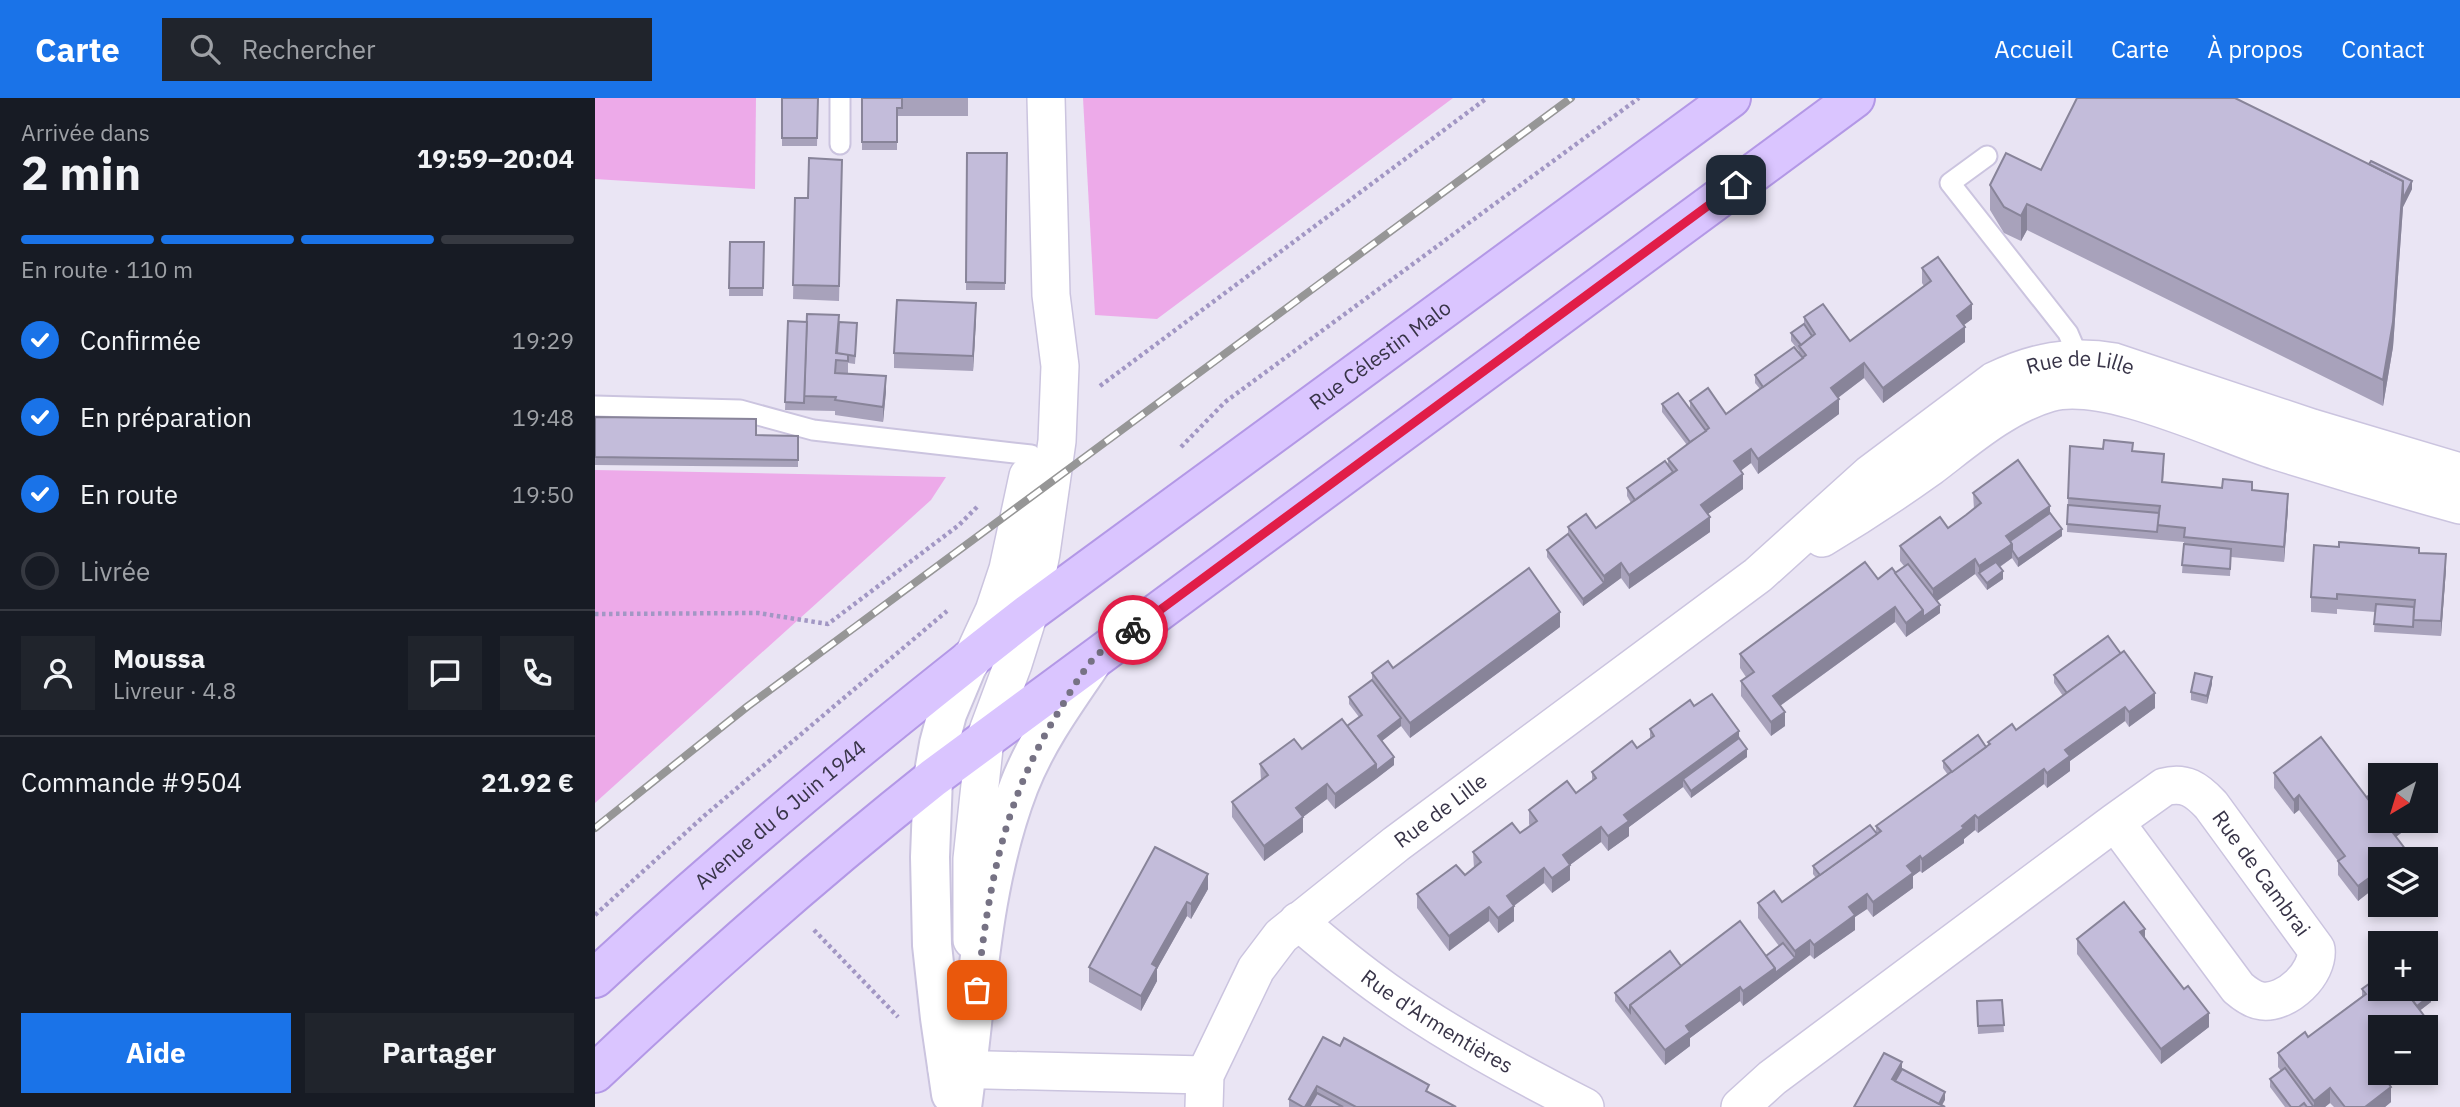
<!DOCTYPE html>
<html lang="fr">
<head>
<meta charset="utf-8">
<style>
  body { margin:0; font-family:"IBM Plex Sans",sans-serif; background:#20242c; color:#f1f3f6; height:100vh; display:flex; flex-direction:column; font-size:26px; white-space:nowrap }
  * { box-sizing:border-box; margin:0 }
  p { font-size:23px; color:#9ea1a6 }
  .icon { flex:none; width:38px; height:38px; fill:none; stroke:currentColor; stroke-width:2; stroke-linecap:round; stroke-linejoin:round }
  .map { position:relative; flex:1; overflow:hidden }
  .panel { display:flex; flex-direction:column; background:#171b24; width:595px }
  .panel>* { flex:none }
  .needle { width:46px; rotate:218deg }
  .controls { position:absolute; left:1773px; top:665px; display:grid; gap:14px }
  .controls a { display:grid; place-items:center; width:70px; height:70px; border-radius:0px; background:#171b24; box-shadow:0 4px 10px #0003; font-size:35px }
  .pin { position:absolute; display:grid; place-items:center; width:60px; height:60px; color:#fff; margin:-30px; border-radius:14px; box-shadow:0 4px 10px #0006 }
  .courier { position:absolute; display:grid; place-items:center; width:70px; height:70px; margin:-35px; border:5px solid #e11d48; border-radius:50%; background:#fff; color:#222; box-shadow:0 2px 9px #0007 }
  .summary em { font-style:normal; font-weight:700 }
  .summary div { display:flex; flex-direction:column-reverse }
  .summary { display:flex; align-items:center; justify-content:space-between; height:119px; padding:0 21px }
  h1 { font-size:46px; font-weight:700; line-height:52px }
  .bar { display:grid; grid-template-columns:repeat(4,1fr); gap:10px 7px; align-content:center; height:84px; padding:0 21px }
  .bar i { height:9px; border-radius:5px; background:#363941 }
  .bar .selected { background:#1a73e8 }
  .bar p { grid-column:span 4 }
  .line { display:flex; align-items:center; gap:18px; padding:0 21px; border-top:2px solid #363941 }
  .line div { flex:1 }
  .round { display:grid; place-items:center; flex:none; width:74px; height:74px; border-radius:0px; background:#20242c }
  ol { padding:0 21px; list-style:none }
  li { display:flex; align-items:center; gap:21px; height:77px }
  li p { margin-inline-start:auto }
  li .icon { padding:7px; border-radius:50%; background:#1a73e8; color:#fff; stroke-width:4 }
  li:last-child { color:#9ea1a6 }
  li i { width:38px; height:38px; border:4px solid #363941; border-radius:50% }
  .primary-button { display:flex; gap:14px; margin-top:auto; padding:14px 21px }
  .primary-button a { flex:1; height:80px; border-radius:0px; background:#1a73e8; color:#fff; font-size:28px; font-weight:700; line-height:80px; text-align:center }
  .primary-button a+a { background:#20242c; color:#f1f3f6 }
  header { display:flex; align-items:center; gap:42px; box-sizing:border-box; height:98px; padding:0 35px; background:#1a73e8; color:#fff }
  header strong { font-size:33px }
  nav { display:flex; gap:38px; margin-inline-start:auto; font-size:24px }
  .search { width:490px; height:63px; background:#20242c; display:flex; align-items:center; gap:18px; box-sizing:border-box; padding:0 24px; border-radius:0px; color:#9ea1a6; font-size:26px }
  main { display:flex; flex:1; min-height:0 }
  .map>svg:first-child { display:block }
</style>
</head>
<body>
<header>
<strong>Carte</strong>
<div class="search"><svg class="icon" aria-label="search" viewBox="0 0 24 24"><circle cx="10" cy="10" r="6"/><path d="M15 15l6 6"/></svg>Rechercher</div>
<nav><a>Accueil</a><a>Carte</a><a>À propos</a><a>Contact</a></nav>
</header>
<main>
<section class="panel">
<div class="summary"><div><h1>2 min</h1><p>Arrivée dans</p></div><em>19:59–20:04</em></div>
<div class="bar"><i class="selected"></i><i class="selected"></i><i class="selected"></i><i></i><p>En route · 110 m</p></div>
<ol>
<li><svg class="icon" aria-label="check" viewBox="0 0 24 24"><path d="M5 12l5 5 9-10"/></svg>Confirmée<p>19:29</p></li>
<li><svg class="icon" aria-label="check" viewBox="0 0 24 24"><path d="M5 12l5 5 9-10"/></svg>En préparation<p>19:48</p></li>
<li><svg class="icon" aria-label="check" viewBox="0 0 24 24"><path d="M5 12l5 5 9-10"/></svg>En route<p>19:50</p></li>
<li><i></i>Livrée</li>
</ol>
<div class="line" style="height:126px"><a class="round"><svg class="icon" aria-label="person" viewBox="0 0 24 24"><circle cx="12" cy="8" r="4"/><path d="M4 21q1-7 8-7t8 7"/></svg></a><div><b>Moussa</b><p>Livreur · 4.8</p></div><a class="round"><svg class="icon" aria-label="chat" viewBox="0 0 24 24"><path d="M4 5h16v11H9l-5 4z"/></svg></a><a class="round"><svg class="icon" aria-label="phone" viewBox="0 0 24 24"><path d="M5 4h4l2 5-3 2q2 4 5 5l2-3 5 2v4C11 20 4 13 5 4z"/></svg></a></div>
<div class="line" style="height:91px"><div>Commande #9504</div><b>21.92 €</b></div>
<div class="primary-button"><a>Aide</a><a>Partager</a></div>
</section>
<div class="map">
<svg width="1865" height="1009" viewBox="0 0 1865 1009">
  <rect width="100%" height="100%" fill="#eae5f4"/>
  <g fill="#edaae9">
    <path d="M0 0H161L160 91 0 81Z"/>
    <path d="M488 0H858L562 221 500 217Z"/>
    <path d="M0 372 351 379 336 402 0 705Z"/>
  </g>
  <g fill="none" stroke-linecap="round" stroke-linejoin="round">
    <defs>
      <g id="service">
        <path d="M245 0V46"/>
        <path d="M1392 58 1355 85 1473 235 1487 268"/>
        <path d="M0 308 145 312 218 332 436 357"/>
      </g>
      <g id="minor">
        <path d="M1227 440C1264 418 1299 395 1334 370 1371 342 1409 308 1454 295 1511 279 1625 335 1682 353 1743 372 1804 390 1865 407"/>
        <path d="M375 565 399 513 413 471 433 378"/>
        <path id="s1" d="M703 823C731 847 760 871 791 893 853 937 922 974 990 1009"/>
        <path d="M377 842V761L390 641 418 566 434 515 446 455 462 343 465 268 456 197 451 0"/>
        <path d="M352 971 610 977"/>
        <path id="s2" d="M609 1009 610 977 661 871 686 838 801 746 1163 477 1275 376 1399 283C1438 264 1476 256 1519 264L1717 330 1865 374"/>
        <path id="s3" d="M1145 1009 1177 980 1520 724 1569 689C1590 683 1602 692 1616 707L1721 851C1724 875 1692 906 1667 903 1658 902 1650 896 1643 890L1520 724"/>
      </g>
      <g id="tertiary">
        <path d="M356 996 345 920 337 847 335 759 338 680 344 646 352 616 375 561"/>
        <path d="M367 1009C382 902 385 789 424 688 441 644 469 605 495 567"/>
      </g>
      <g id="secondary">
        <path id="s4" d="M0 880C139 751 285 631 434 515L1136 0"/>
        <path d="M0 975C109 872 221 773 338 680L1260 0"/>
      </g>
    </defs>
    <use href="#service" stroke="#cbc4df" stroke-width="23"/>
    <use href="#minor" stroke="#cbc4df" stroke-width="40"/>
    <use href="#tertiary" stroke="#cbc4df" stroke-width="42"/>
    <use href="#secondary" stroke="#b398e6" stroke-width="42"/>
    <g stroke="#a297c4" stroke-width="4.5" stroke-dasharray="3.5 3.5" stroke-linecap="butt">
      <path d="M505 288 892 0"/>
      <path d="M586 349 630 304 1044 0"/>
      <path d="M0 516 163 515 233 526 364 427 382 409"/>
      <path d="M0 817 109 718 352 513"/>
      <path d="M219 832 303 919"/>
    </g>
    <use href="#service" stroke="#fff" stroke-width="19"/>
    <use href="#minor" stroke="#fff" stroke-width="37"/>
    <use href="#tertiary" stroke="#fff" stroke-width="38"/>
    <use href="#secondary" stroke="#dac5ff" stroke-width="38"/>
    <defs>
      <path id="rail" d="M0 730 153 608 976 0"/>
    </defs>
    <use href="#rail" stroke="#969696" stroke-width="8"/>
    <use href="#rail" stroke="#fff" stroke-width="5" stroke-dasharray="16" stroke-linecap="butt"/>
  </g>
  <g fill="#a8a2bb">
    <path d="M187 0H223L222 48H187Z"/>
    <path d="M267 0H373V18H302V52H267Z"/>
    <path d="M372 55H412L410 192H371Z"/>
    <path d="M1446 72 1817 91 1808 109 1798 249 1788 308 1432 132 1426 143 1409 135 1395 112V87Z"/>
    <path d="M247 76 244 203 198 201 200 100H213Z"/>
    <path d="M135 144H169L168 198H134Z"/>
    <path d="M1327 170 1377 221 1369 227 1370 244 1288 305 1269 280 1243 300 1244 316 1163 376 1156 365 1145 373 1148 391 1113 416 1115 434 1034 491 1026 480 988 508 952 459V452L973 436V429L1001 430 1036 405 1032 398V390L1073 368V361L1092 347 1067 314V306L1095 311V303L1131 316 1165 291 1160 285V277L1204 255V253L1196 243V235L1209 226V219L1255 243 1329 188 1327 185Z"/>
    <path d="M381 220 378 273 299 270V255Z"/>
    <path d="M193 223 262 233 260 266 253 265V276L291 293 288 324 240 317V313L190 312Z"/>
    <path d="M0 319 161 337 203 338V369L0 367Z"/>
    <path d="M1538 354 1569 371 1568 384 1657 392 1693 410 1689 464 1636 459 1635 478 1587 475 1589 444 1472 434 1473 400Z"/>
    <path d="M1378 395 1455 415 1467 438 1423 469 1417 460 1405 469 1408 481 1392 492 1380 476 1341 503 1345 515 1311 539 1300 524 1185 608 1190 628 1176 638 1146 598V583L1151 579 1145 570V556L1283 481 1300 475 1309 468 1305 463V448L1353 430 1379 411Z"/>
    <path d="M1824 455 1851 471 1846 538 1779 534 1780 514 1742 511V516L1716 514V499Z"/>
    <path d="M965 529 815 640 806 628 787 643 799 667 740 711 732 701 708 719V734L669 763 637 719V704L666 682 665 666 707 651 752 628 764 619 754 606V599L777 582V575Z"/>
    <path d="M1459 577 1560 610 1534 629 1530 623 1475 663V673L1452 690 1449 686 1383 735 1380 732 1369 741V745L1327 775 1325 773 1318 778V790L1278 819 1272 811 1260 819V832L1219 861 1215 857 1148 908 1145 903 1095 940V948L1070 967 1020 903V895L1171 858 1184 848 1163 820V805L1187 804 1221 780 1218 776V768L1281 735V728L1353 677 1348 670V663L1391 649 1393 648V644L1421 632 1468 598 1459 585Z"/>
    <path d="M1617 586 1612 606 1596 602V594Z"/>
    <path d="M1099 608 1144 640 1152 659 1096 700 1088 689 1034 729V738L1013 753 1006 744 975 767V782L957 795 949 785 919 808V823L903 835 894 823 854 853 822 810V796L870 777 879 770 878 754 925 735 935 728 934 726V712L981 695 997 683V674L1042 650 1055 641V631Z"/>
    <path d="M1679 675 1772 699 1810 732 1801 739 1811 761 1763 803 1743 777V763L1704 712 1699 716 1679 690Z"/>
    <path d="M560 749 613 791 596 821 592 818 562 871V883L546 913 494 884V869Z"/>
    <path d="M1482 841H1550L1614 929 1566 966 1482 856Z"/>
    <path d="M1767 891 1836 904 1825 912 1830 929H1785V967L1782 970 1796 1004 1790 1009H1739L1735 1005 1730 1009H1690L1675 989V981L1686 973 1683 969V955L1713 939 1767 898Z"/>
    <path d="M1407 902 1409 934 1383 936 1382 911Z"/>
    <path d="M728 939 834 995 861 1009H694V1001Z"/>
  </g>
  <g fill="#888499">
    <path d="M1808 83H1817V91L1808 109 1798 249 1788 308V282Z"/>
    <path d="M1432 106V132L1426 143V118Z"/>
    <path d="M381 205V220L378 273V258Z"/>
    <path d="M1377 206V221L1362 232V218Z"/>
    <path d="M1370 229V244L1288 305V290Z"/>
    <path d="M1269 265V280L1236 305V290Z"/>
    <path d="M291 278V293L288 324V309Z"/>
    <path d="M1244 301V316L1163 376V361Z"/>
    <path d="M1156 351V365L1139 378V363Z"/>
    <path d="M1148 376V391L1106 421V407Z"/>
    <path d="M1693 396V410L1689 464V449Z"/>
    <path d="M1455 408V423L1417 449V460L1388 480 1384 475V468L1411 438Z"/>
    <path d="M1115 419V434L1034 491V477Z"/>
    <path d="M1467 431V438L1423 469V461Z"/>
    <path d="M1851 456V471L1846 538V523Z"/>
    <path d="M1380 461V476L1338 506V491Z"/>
    <path d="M1026 465V480L988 508V501L1009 485V478Z"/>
    <path d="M1408 473V481L1392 492V485Z"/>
    <path d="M1345 507V515L1311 539V525L1328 512Z"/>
    <path d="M1300 509V524L1178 613V598Z"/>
    <path d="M965 514V529L815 640V625Z"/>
    <path d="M1617 579V586L1612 606V598Z"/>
    <path d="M1560 595V610L1534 629V614Z"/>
    <path d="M1530 609V623L1475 663V673L1452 690V675L1470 652Z"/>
    <path d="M1190 614V628L1176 638V624Z"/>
    <path d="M806 620V628L783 646V638Z"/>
    <path d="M1144 633V648L1088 681V689L1034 729V738L1013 753V738L1029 717Z"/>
    <path d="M1152 651V659L1096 700V693Z"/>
    <path d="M799 659V667L781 681V673Z"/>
    <path d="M781 666V681L740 711V696Z"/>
    <path d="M1449 671V686L1383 735V720Z"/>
    <path d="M732 686V701L708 719V734L669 763V748L701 710Z"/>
    <path d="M1704 697V712L1699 716V702Z"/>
    <path d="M1380 717V732L1369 741V745L1327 775V761Z"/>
    <path d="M1810 725V732L1794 744V736Z"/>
    <path d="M1006 729V744L968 772V757Z"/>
    <path d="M1811 752V761H1799Z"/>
    <path d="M1325 758V773L1318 778V790L1278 819V804L1312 768Z"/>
    <path d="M975 767V782L957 795V780Z"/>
    <path d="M949 770V785L912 813V798Z"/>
    <path d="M1785 772V786L1763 803V788Z"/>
    <path d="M613 776V791L596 821V806Z"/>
    <path d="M1272 796V811L1260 819V832L1219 861V847L1254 809Z"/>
    <path d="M592 804V818L562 871V883L546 913V898L557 866Z"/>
    <path d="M919 808V823L903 835V820Z"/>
    <path d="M894 809V823L854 853V838Z"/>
    <path d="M1550 831V846L1545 834Z"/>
    <path d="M1215 842V857L1148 908V893L1180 870 1200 860V853Z"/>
    <path d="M1145 889V903L1095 940V948L1070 967V952L1091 928Z"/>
    <path d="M1836 897V904L1818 918V910Z"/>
    <path d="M1614 915V929L1566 966V951Z"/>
    <path d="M1830 919V929H1816Z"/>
    <path d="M1785 953V967L1775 975V960Z"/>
    <path d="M1307 964V979L1300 990 1297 981Z"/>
    <path d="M722 988V1003L718 1009H710Z"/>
    <path d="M1796 989V1004L1790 1009H1770Z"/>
    <path d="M1735 990V1005L1730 1009H1719V1003Z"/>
    <path d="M1350 994V1002L1346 1009H1342Z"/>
  </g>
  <g fill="#c3bcda" stroke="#888499" stroke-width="2">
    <path d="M187 0H223L222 40H187Z"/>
    <path d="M267 0H307V10H302V44H267Z"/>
    <path d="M1482 0H1640L1808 83 1798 224 1788 282 1432 106 1426 118 1409 109 1395 87 1411 55 1446 72Z"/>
    <path d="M372 55H412L410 185 371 184Z"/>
    <path d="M214 60 247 62 244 188 198 187 200 100H213Z"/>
    <path d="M1776 63 1817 83 1808 101V83L1774 66Z"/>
    <path d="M135 144H169L168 190H134Z"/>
    <path d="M1343 159 1377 206 1362 218 1370 229 1288 290 1269 265 1236 290 1244 301 1228 313 1163 361 1156 351 1139 363 1148 376 1106 407 1115 419 1034 477 1026 465 1009 478 973 429 991 416 1001 430 1082 372 1073 361 1114 330 1095 303 1113 290 1131 316 1211 257 1204 248 1220 236 1209 219 1228 206 1255 243 1336 183 1327 170Z"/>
    <path d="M302 202 381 205 378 258 299 255Z"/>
    <path d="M212 216 244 217 241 255 253 256V263L241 262 240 275 291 278 288 309 240 302 241 299 209 298Z"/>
    <path d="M193 223 212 224 209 305 190 304Z"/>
    <path d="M244 224 262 225 260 258 242 255Z"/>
    <path d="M1209 226 1217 238 1206 247 1196 235Z"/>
    <path d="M1199 249 1208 260 1168 289 1160 277Z"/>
    <path d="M1083 295 1111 333 1095 344 1067 306Z"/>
    <path d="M0 319 161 321V337L203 338V362L0 359Z"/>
    <path d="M1509 342 1538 345 1537 353 1569 356 1567 384 1627 390 1628 381 1657 384V392L1693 396 1689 449 1589 439 1590 430 1562 427 1565 408 1473 400 1475 348 1508 351Z"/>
    <path d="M1423 362 1455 408 1411 438 1417 446 1384 468 1380 461 1338 491 1305 448 1345 419 1353 430 1371 417 1386 405 1378 395Z"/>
    <path d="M1070 363 1078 374 1040 402 1032 390Z"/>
    <path d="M1473 407 1564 415 1562 434 1472 426Z"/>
    <path d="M1455 415 1467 431 1423 461 1417 452V446L1415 443Z"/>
    <path d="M973 436 1009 485 988 501 952 452Z"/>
    <path d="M1744 444 1824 450V455L1851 456 1846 523 1818 522 1820 502 1742 496V501L1716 499 1719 447 1744 449Z"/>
    <path d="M1589 446 1636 451 1635 471 1587 467Z"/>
    <path d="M1270 464 1283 481 1297 470 1328 512 1311 525 1300 509 1178 598 1190 614 1176 624 1146 583 1159 574 1145 556Z"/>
    <path d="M1401 464 1408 473 1392 485 1384 475Z"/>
    <path d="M1313 466 1345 507 1328 519V512L1300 475Z"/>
    <path d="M934 470 965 514 815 625 777 575 793 563 798 570Z"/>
    <path d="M1781 506 1819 509 1818 529 1779 526Z"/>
    <path d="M1513 538 1526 556 1472 595 1459 577Z"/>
    <path d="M1529 553 1560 595 1534 614 1530 609 1470 652 1475 658 1452 675 1449 671 1383 720 1380 717 1367 728 1369 730 1327 761 1325 758 1312 768 1318 775 1278 804 1272 796 1254 809 1260 817 1219 847 1215 842 1200 853 1163 805 1179 793 1187 804 1286 733 1281 728 1395 646 1393 644 1417 626 1421 632Z"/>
    <path d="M1600 575 1617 579 1612 598 1596 594Z"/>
    <path d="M777 582 806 620 783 638 799 659 781 673V666L752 628 767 617 754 599Z"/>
    <path d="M1117 596 1144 633 1029 717 1034 723 1013 738 1006 729 968 757 975 767 957 780 949 770 912 798 919 808 903 820 894 809 854 838 822 796 861 767 870 777 886 764 878 754 917 725 925 735 942 723 934 712 972 683 981 695 1001 680 997 674 1037 643 1042 650 1059 638 1055 631 1095 602 1099 608Z"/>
    <path d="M747 621 781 666 740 696 732 686 701 710 708 719 669 748 637 704 673 677 665 666 699 641 707 651Z"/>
    <path d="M1383 637 1391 649 1357 674 1348 663Z"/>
    <path d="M1726 639 1785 717V723H1789L1811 752 1799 761H1785V772L1763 788 1743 763 1750 758 1704 697 1699 702 1679 675Z"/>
    <path d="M1144 640 1152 651 1096 693 1088 681Z"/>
    <path d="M1784 690 1785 691V717L1772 699Z"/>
    <path d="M1789 723H1808L1810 725 1798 734Z"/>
    <path d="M1275 727 1282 736 1225 777 1218 768Z"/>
    <path d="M560 749 613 776 596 806 592 804 557 866 562 869 546 898 494 869Z"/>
    <path d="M1529 804 1550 831 1545 834 1589 891 1593 888 1614 915 1566 951 1482 841Z"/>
    <path d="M1145 823 1180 870 1148 893 1145 889 1091 928 1095 934 1070 952 1035 907Z"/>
    <path d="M1188 845 1200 860 1180 875V870L1171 858Z"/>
    <path d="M1075 853 1086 868 1035 907V914L1020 895Z"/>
    <path d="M1785 878V891H1809L1830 919 1816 929H1785V953L1775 960 1796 989 1770 1009H1750L1735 990 1719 1003 1683 955 1710 934 1713 939 1771 896 1767 891Z"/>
    <path d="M1830 890 1836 897 1822 908 1809 891H1830Z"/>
    <path d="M1407 902 1409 927 1383 928 1382 903Z"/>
    <path d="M728 939 745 948 749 940 834 987 831 993 861 1009H761L722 988 710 1009H708L694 1001Z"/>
    <path d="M1289 955 1307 964 1297 981 1350 1009H1259Z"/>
    <path d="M1690 970 1718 1008 1717 1009H1712L1709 1005 1704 1009H1696L1675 981Z"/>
    <path d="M1307 971 1350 994 1344 1006 1300 983Z"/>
    <path d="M722 995 748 1009H714Z"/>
  </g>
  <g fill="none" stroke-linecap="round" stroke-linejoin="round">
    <path stroke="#767284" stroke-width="7" stroke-dasharray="0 12.6" d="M382 892C394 788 407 705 464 613 474 596 486 575 499 560 510 549 526 541 538 532"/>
    <path stroke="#e11d48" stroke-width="9" d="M538 532 1141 87"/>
  </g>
  <g text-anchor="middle" stroke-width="5" stroke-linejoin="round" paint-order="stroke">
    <g font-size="21" fill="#383448" stroke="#fff">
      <text dy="7" stroke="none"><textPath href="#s4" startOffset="1003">Rue Célestin Malo</textPath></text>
      <text dy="7" stroke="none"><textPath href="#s2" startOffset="1185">Rue de Lille</textPath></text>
      <text dy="7" stroke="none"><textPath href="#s2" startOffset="394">Rue de Lille</textPath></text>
      <text dy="7" stroke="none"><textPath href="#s4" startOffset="247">Avenue du 6 Juin 1944</textPath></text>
      <text dy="7" stroke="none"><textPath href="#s3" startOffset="670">Rue de Cambrai</textPath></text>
      <text dy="7" stroke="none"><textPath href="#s1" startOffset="172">Rue d'Armentières</textPath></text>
    </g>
  </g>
</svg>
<div class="controls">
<a><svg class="needle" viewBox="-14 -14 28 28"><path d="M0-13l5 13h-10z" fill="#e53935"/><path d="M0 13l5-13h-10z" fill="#9ea1a6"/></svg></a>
<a><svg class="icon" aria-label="layers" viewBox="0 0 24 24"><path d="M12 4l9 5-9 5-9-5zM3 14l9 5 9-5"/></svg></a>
<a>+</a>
<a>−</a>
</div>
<div class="pin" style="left:382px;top:892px;background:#ea580c"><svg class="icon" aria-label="bag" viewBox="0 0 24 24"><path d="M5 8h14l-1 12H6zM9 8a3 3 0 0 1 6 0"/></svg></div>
<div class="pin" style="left:1141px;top:87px;background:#1f2937"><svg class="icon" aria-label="home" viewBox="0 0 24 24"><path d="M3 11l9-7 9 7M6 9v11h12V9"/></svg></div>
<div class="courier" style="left:538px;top:532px"><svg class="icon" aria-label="bike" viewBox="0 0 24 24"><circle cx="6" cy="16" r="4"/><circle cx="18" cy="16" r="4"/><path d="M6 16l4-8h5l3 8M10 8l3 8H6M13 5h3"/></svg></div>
</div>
</main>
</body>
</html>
